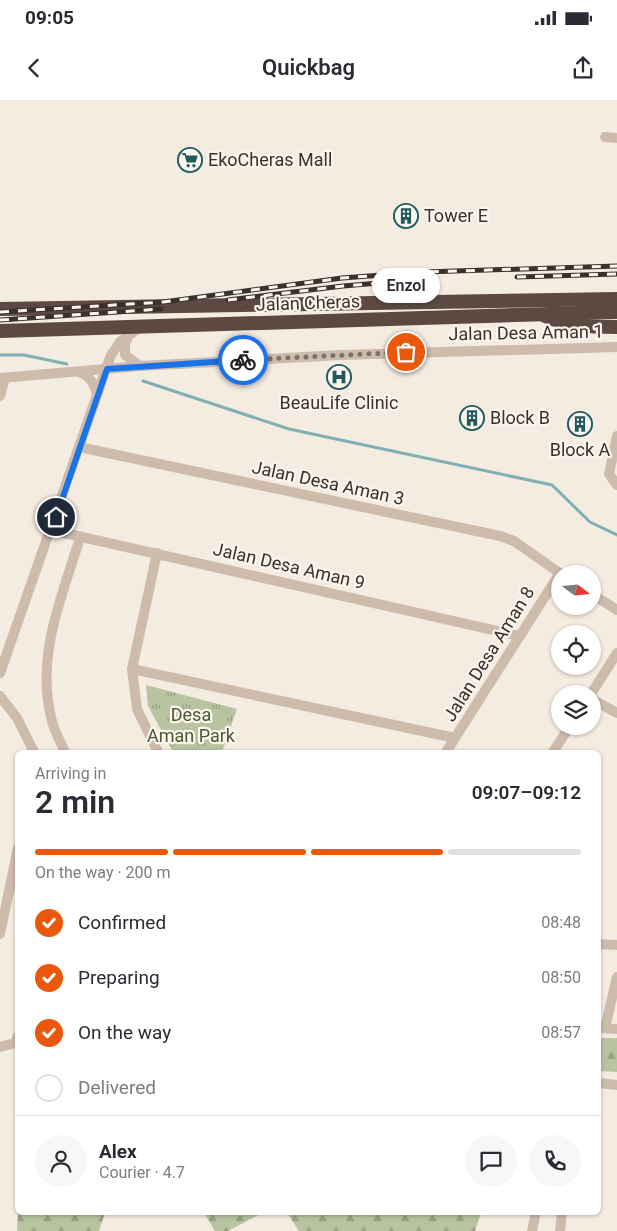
<!DOCTYPE html>
<html lang="en">
<head>
<meta charset="utf-8">
<style>
  body { margin:0; font-family:Roboto,sans-serif; background:#f7f7f7; color:#2b2b33; height:100vh; display:flex; flex-direction:column; font-size:19px; white-space:nowrap }
  * { box-sizing:border-box; margin:0 }
  p { font-size:16px; color:#7c7c81 }
  .icon { flex:none; width:28px; height:28px; fill:none; stroke:currentColor; stroke-width:2; stroke-linecap:round; stroke-linejoin:round }
  .map { position:relative; flex:1; overflow:hidden }
  .drawer { position:absolute; left:15px; top:650px; width:586px; height:465px; display:flex; flex-direction:column; background:#fff; border-radius:8px; box-shadow:0 1px 4px #0004 }
  .drawer>* { flex:none }
  .needle { width:32px; rotate:106deg }
  .fabs { position:absolute; left:551px; top:465px; display:grid; gap:10px }
  .fabs a { display:grid; place-items:center; width:50px; height:50px; border-radius:50%; background:#fff; box-shadow:0 1px 4px #0004; font-size:25px }
  .pin { position:absolute; display:grid; place-items:center; width:42px; height:42px; color:#fff; margin:-21px; border:2px solid #fff; border-radius:50%; box-shadow:0 1px 5px #0007 }
  .courier { position:absolute; display:grid; place-items:center; width:50px; height:50px; margin:-25px; border:4px solid #1a73e8; border-radius:50%; background:#fff; color:#222; box-shadow:0 1px 6px #0007 }
  .bubble { position:absolute; height:35px; border-radius:18px; background:#fff; box-shadow:0 1px 4px #0004; font-size:16px; font-weight:600; line-height:35px; text-align:center }
  .overview em { font-style:normal; font-weight:600 }
  .overview div { display:flex; flex-direction:column-reverse }
  .overview { display:flex; align-items:center; justify-content:space-between; height:85px; padding:0 20px }
  h1 { font-size:32px; font-weight:600; line-height:38px }
  .bar { display:grid; grid-template-columns:repeat(4,1fr); gap:8px 5px; align-content:center; height:60px; padding:0 20px }
  .bar i { height:6px; border-radius:4px; background:#e1e1e2 }
  .bar .current { background:#ea580c }
  .bar p { grid-column:span 4 }
  .line { display:flex; align-items:center; gap:12px; padding:0 20px; border-top:1px solid #e1e1e2 }
  .line div { flex:1 }
  .round { display:grid; place-items:center; flex:none; width:52px; height:52px; border-radius:26px; background:#f7f7f7 }
  ol { padding:0 20px; list-style:none }
  li { display:flex; align-items:center; gap:15px; height:55px }
  li p { margin-inline-start:auto }
  li .icon { padding:5px; border-radius:50%; background:#ea580c; color:#fff; stroke-width:4 }
  li:last-child { color:#7c7c81 }
  li i { width:28px; height:28px; border:2px solid #e1e1e2; border-radius:50% }
  .status { display:flex; justify-content:space-between; align-items:center; height:35px; padding:0 25px; background:#fff; direction:ltr }
  .status svg { height:14px; fill:currentColor }
  header { display:flex; justify-content:space-between; align-items:center; height:65px; padding:0 20px; background:#fff; font-size:22px; font-weight:600 }
  .map>svg:first-child { display:block }
</style>
</head>
<body>
<div class="status"><b>09:05</b><svg viewBox="0 0 49 12"><path d="M0 12V9h3v3zM5 12V6h3v6zM10 12V3h3v9zM15 12V0h3v12zM26 1h20v11H26zM47 4h2v5h-2z"/></svg></div>
<header><svg class="icon" aria-label="back" viewBox="0 0 24 24"><path d="M15 5l-7 7 7 7"/></svg>Quickbag<svg class="icon" aria-label="share" viewBox="0 0 24 24"><path d="M12 15V3M7 8l5-5 5 5M5 13v7h14v-7"/></svg></header>
<div class="map">
<svg width="617" height="1131" viewBox="0 0 617 1131">
  <defs>
    <pattern id="forest-firs" width="22" height="20" patternUnits="userSpaceOnUse" patternTransform="scale(1.25)"><rect width="22" height="20" fill="#b8c4a0"/><path d="M5 1l3.5 6h-7zM16 11l3.5 6h-7z" fill="#97a083"/></pattern>
    <pattern id="park-tufts" width="24" height="20" patternUnits="userSpaceOnUse" patternTransform="scale(1.25)"><rect width="24" height="20" fill="#b8c4a0"/><path d="M3 7l-1-3M5 7V3M7 7l1-3M15 17l-1-3M17 17v-4M19 17l1-3" fill="none" stroke="#97a083"/></pattern>
  </defs>
  <rect width="100%" height="100%" fill="#f4ebe1"/>
  <g fill="url(#forest-firs)">
    <path d="M599 938H617V972L599 971Z"/>
    <path d="M18 1113V1112L105 1113 99 1131H17Z"/>
    <path d="M204 1113H262L228 1131H215Z"/>
    <path d="M287 1113H481L475 1131H299Z"/>
  </g>
  <path fill="url(#park-tufts)" d="M146 585 237 609 222 652H173L148 606Z"/>
  <g fill="none" stroke-linecap="round" stroke-linejoin="round">
    <g stroke="#7fb0b2" stroke-width="3">
      <path d="M0 255H24L67 264"/>
      <path d="M143 281 289 329 552 385 590 422 617 435"/>
    </g>
    <g stroke="#cdbbac" stroke-width="10">
      <path d="M605 37 617 38"/>
      <path d="M129 235 125 244V255L140 266"/>
      <path d="M79 272C91 277 94 283 97 295"/>
      <path d="M0 278 140 266 341 255 617 247"/>
      <path d="M0 296 5 278"/>
      <path d="M617 336 609 374 617 385"/>
      <path d="M79 347 500 436 514 441 561 474"/>
      <path d="M51 430 519 536"/>
      <path d="M157 453 132 569 137 609 158 652"/>
      <path d="M592 494 617 510"/>
      <path d="M132 569 455 638"/>
      <path d="M0 573 111 255 120 242 140 227"/>
      <path d="M591 594 617 553"/>
      <path d="M0 596 17 618 34 652"/>
      <path d="M592 599 617 613"/>
      <path d="M65 652C60 641 53 629 51 617 36 555 62 496 80 438"/>
      <path d="M446 652 560 473"/>
      <path d="M553 652 570 626"/>
      <path d="M0 834 18 748"/>
      <path d="M599 844 617 845"/>
      <path d="M600 928 617 929"/>
      <path d="M605 928 617 877"/>
      <path d="M0 947 15 943 18 936"/>
      <path d="M599 983 617 985"/>
      <path d="M532 1131 536 1112"/>
      <path d="M560 1131 562 1112"/>
    </g>
    <g stroke="#5c4a42" stroke-width="14">
      <path d="M0 209 617 199"/>
      <path d="M545 216C569 227 591 227 617 227"/>
      <path d="M0 231 617 212"/>
    </g>
    <defs>
      <g id="rail">
        <path d="M517 177 617 174"/>
        <path d="M228 200 343 186 427 179"/>
        <path d="M0 212 163 202 342 178 424 172 617 166"/>
        <path d="M0 220 161 209"/>
      </g>
    </defs>
    <use href="#rail" stroke="#3b302b" stroke-width="5"/>
    <use href="#rail" stroke="#fbf5ee" stroke-width="3" stroke-dasharray="9" stroke-linecap="butt"/>
  </g>
  <g fill="none" stroke-linecap="round" stroke-linejoin="round">
    <path stroke="#7c716b" stroke-width="5" stroke-dasharray="0 9" d="M243 260 406 252"/>
    <path stroke="#1a73e8" stroke-width="6" d="M56 417 107 269 243 260"/>
  </g>
  <defs>
    <symbol id="supermarket-ring" viewBox="-11 -11 22 22"><circle r="9.5" fill="#fbf5ee" stroke="#1f5a5e" stroke-width="1.5"/><path d="M-6-5.5h2.5l.6 2H6L4.5 2H-2.5L-4.4-4H-6ZM-1.5 3.2a1.3 1.3 0 1 0 .1 0ZM3 3.2a1.3 1.3 0 1 0 .1 0Z" fill="#1f5a5e"/></symbol>
    <symbol id="building-ring" viewBox="-11 -11 22 22"><circle r="9.5" fill="#fbf5ee" stroke="#1f5a5e" stroke-width="1.5"/><path d="M-4-6H4V6H1V3H-1V6H-4ZM-2.5-4.3h1.7v1.8h-1.7ZM.8-4.3h1.7v1.8H.8ZM-2.5-1h1.7V.8h-1.7ZM.8-1h1.7V.8H.8Z" fill="#1f5a5e"/></symbol>
    <symbol id="hospital-ring" viewBox="-11 -11 22 22"><circle r="9.5" fill="#fbf5ee" stroke="#1f5a5e" stroke-width="1.5"/><path d="M-5-5h3v3.5h4V-5h3V5h-3V1.5h-4V5h-3Z" fill="#1f5a5e"/></symbol>
  </defs>
  <g fill-rule="evenodd">
    <use href="#supermarket-ring" x="176" y="46" width="28" height="28"/>
    <use href="#building-ring" x="392" y="102" width="28" height="28"/>
    <use href="#hospital-ring" x="325" y="263" width="28" height="28"/>
    <use href="#building-ring" x="458" y="304" width="28" height="28"/>
    <use href="#building-ring" x="566" y="310" width="28" height="28"/>
  </g>
  <g text-anchor="middle" stroke-width="4.5" stroke-linejoin="round" paint-order="stroke">
    <g font-size="18" fill="#3b302b" stroke="#fbf5ee" text-anchor="start">
      <text x="208" y="66">EkoCheras Mall</text>
      <text x="424" y="122">Tower E</text>
      <text x="339" y="309" text-anchor="middle">BeauLife Clinic</text>
      <text x="490" y="324">Block B</text>
      <text x="580" y="356" text-anchor="middle">Block A</text>
    </g>
    <g font-size="18" fill="#3b302b" stroke="#fbf5ee">
      <text transform="translate(308 203) rotate(-2)" y="6">Jalan Cheras</text>
      <text transform="translate(526 233) rotate(-1)" y="6">Jalan Desa Aman 1</text>
      <text transform="translate(328 383) rotate(12)" y="6">Jalan Desa Aman 3</text>
      <text transform="translate(289 466) rotate(13)" y="6">Jalan Desa Aman 9</text>
      <text transform="translate(489 554) rotate(-58)" y="6">Jalan Desa Aman 8</text>
    </g>
    <g font-size="18" fill="#4a5a2e" stroke="#fbf5ee">
      <text x="191" y="621">Desa<tspan x="191" dy="21">Aman Park</tspan></text>
    </g>
  </g>
</svg>
<div class="fabs">
<a><svg class="needle" viewBox="-14 -14 28 28"><path d="M0-13l5 13h-10z" fill="#e53935"/><path d="M0 13l5-13h-10z" fill="#7c7c81"/></svg></a>
<a><svg class="icon" aria-label="locate" viewBox="0 0 24 24"><circle cx="12" cy="12" r="6"/><path d="M12 2v4M12 18v4M2 12h4M18 12h4"/></svg></a>
<a><svg class="icon" aria-label="layers" viewBox="0 0 24 24"><path d="M12 4l9 5-9 5-9-5zM3 14l9 5 9-5"/></svg></a>
</div>
<div class="pin" style="left:406px;top:252px;background:#ea580c"><svg class="icon" aria-label="bag" viewBox="0 0 24 24"><path d="M5 8h14l-1 12H6zM9 8a3 3 0 0 1 6 0"/></svg></div>
<div class="pin" style="left:56px;top:417px;background:#1f2937"><svg class="icon" aria-label="home" viewBox="0 0 24 24"><path d="M3 11l9-7 9 7M6 9v11h12V9"/></svg></div>
<div class="courier" style="left:243px;top:260px"><svg class="icon" aria-label="bike" viewBox="0 0 24 24"><circle cx="6" cy="16" r="4"/><circle cx="18" cy="16" r="4"/><path d="M6 16l4-8h5l3 8M10 8l3 8H6M13 5h3"/></svg></div>
<div class="bubble" style="left:372px;top:168px;width:68px">Enzol</div>
<section class="drawer">
<div class="overview"><div><h1>2 min</h1><p>Arriving in</p></div><em>09:07–09:12</em></div>
<div class="bar"><i class="current"></i><i class="current"></i><i class="current"></i><i></i><p>On the way · 200 m</p></div>
<ol>
<li><svg class="icon" aria-label="check" viewBox="0 0 24 24"><path d="M5 12l5 5 9-10"/></svg>Confirmed<p>08:48</p></li>
<li><svg class="icon" aria-label="check" viewBox="0 0 24 24"><path d="M5 12l5 5 9-10"/></svg>Preparing<p>08:50</p></li>
<li><svg class="icon" aria-label="check" viewBox="0 0 24 24"><path d="M5 12l5 5 9-10"/></svg>On the way<p>08:57</p></li>
<li><i></i>Delivered</li>
</ol>
<div class="line" style="height:90px"><a class="round"><svg class="icon" aria-label="person" viewBox="0 0 24 24"><circle cx="12" cy="8" r="4"/><path d="M4 21q1-7 8-7t8 7"/></svg></a><div><b>Alex</b><p>Courier · 4.7</p></div><a class="round"><svg class="icon" aria-label="chat" viewBox="0 0 24 24"><path d="M4 5h16v11H9l-5 4z"/></svg></a><a class="round"><svg class="icon" aria-label="phone" viewBox="0 0 24 24"><path d="M5 4h4l2 5-3 2q2 4 5 5l2-3 5 2v4C11 20 4 13 5 4z"/></svg></a></div>
</section>
</div>
</body>
</html>
